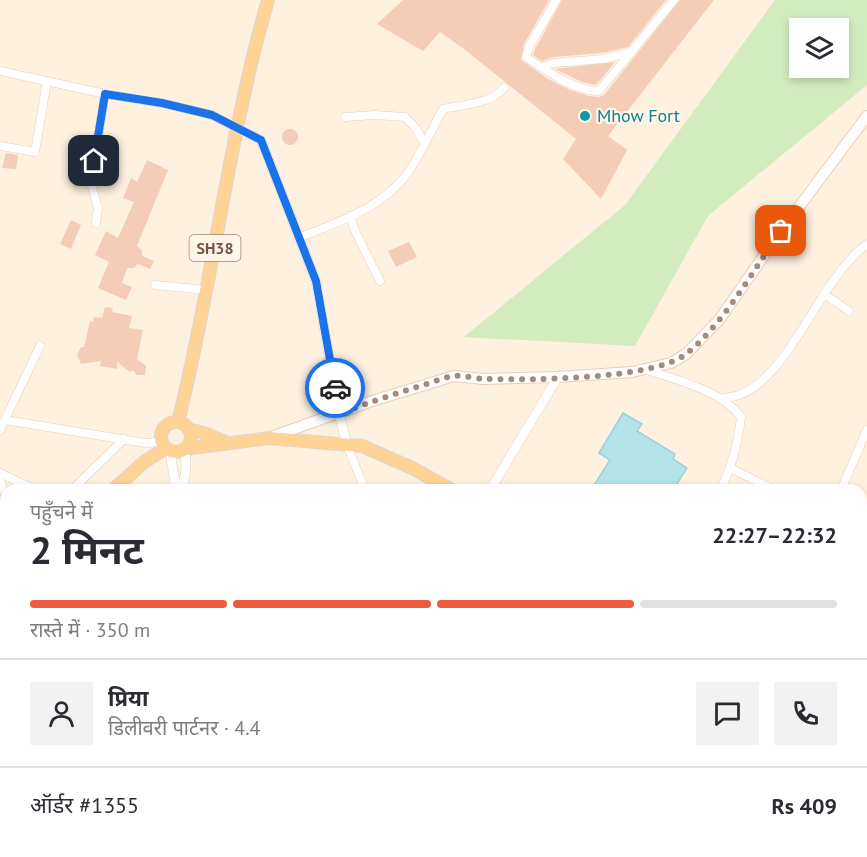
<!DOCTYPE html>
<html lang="hi">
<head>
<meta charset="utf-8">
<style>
  body { margin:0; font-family:"PT Sans","Noto Sans Devanagari",sans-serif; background:#f2f2f3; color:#2b2b33; height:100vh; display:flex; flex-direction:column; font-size:22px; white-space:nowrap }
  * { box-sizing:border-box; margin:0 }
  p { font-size:20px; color:#7c7c81 }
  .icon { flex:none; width:33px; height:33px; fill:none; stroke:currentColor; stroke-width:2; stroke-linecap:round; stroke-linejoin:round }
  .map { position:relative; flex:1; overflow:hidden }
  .drawer { position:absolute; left:0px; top:484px; width:867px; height:374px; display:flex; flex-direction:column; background:#fff; border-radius:18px 18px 0 0; box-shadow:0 3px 9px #0003 }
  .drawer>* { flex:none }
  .tools { position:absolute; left:789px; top:18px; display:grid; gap:12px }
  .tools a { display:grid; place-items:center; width:60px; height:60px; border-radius:0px; background:#fff; box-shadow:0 3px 9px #0003; font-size:30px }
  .pin { position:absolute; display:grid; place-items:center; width:51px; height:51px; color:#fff; margin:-26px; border-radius:12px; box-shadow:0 3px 9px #0006 }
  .courier { position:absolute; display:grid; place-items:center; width:60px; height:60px; margin:-30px; border:4px solid #1a73e8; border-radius:50%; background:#fff; color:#222; box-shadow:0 2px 8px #0007 }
  .headline em { font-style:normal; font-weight:700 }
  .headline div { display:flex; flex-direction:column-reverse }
  .headline { display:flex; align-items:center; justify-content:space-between; height:102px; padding:0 30px }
  h1 { font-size:39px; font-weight:700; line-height:45px }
  .bar { display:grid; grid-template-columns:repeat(4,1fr); gap:9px 6px; align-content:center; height:72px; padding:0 30px }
  .bar i { height:8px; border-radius:4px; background:#e1e1e2 }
  .bar .current { background:#ef5b3e }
  .bar p { grid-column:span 4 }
  .line { display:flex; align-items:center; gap:15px; padding:0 30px; border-top:2px solid #e1e1e2 }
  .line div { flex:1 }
  .round { display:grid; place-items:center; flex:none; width:63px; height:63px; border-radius:0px; background:#f2f2f3 }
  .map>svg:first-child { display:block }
</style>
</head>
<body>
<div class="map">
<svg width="867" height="857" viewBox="0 0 867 857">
  <rect width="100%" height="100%" fill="#fef1e0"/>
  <g fill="#d3ecbe" fill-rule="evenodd">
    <path d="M775 0H867V85L708 216 635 346 464 337 625 205ZM800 28H838V68H800Z"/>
    <path d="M0 755 6 759V852H45L43 857H0Z"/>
  </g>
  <path fill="#b4e3e8" stroke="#9ad4da" stroke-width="1.5" d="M623 413 642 424 637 431 675 454 673 459 687 468 673 490H591L610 460 599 453Z"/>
  <g fill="#f5ccb6">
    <path d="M403 0H549L524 44 521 60 548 79 568 89 589 96 599 97 604 95 680 0H714L608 136 627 150 601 199 563 159 576 139 464 49 440 32 423 51 377 24Z"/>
    <path d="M562 0H666L628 47 602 53 554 57 542 61 533 55 535 49Z"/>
    <path d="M615 62 596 85 582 82 555 69Z"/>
    <circle cx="290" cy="137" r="8"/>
    <path d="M6 153 18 155 16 169 2 168Z"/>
    <path d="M147 160 168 170 137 246 142 250V256L154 261 150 269 138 264 134 268H127L122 283 132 287 126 300 98 288 109 262 95 255 106 231 118 238 134 202 123 198 131 178 137 182Z"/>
    <path d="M71 220 81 225 71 249 60 244Z"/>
    <path d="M409 242 417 257 396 267 388 251Z"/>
    <path d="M105 307 113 308 112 312 132 316 129 328 143 330 137 359 146 366 145 375H137L133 370 130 372 117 362V369L100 366 101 361 81 364 77 355 81 347H84L90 321 93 322 94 317 102 318Z"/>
  </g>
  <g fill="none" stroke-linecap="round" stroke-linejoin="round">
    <defs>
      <g id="minor">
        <path d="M556 0 529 47 526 57C545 70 576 92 599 91L674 0"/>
        <path d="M542 67 554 63 603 59 631 52"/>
        <path d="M0 71 105 94 162 103 212 115 238 129"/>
        <path d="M345 117 375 115 405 117 414 126 425 143"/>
        <path d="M0 146 35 152 47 81"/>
        <path d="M350 216 356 233 380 281"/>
        <path d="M96 223 98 208 91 183 105 94"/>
        <path d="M299 238C337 222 381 209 407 174 421 154 431 131 443 109 464 104 488 105 504 88"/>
        <path d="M155 285 207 290"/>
        <path d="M824 294 849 311"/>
        <path d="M645 369C677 381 720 389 741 417 738 442 732 468 720 490"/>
        <path d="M721 399C727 397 734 397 739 395 790 377 820 278 867 244"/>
        <path d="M5 420 145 443 162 442"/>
        <path d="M0 430 40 346"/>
        <path d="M347 445 365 490"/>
        <path d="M730 468 775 490"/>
        <path d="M0 473 36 490"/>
        <path d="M0 481 5 494"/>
        <path d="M72 490 124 439"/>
        <path d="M841 490 867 430"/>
        <path d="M861 534 867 537"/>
        <path d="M0 563 6 564"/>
        <path d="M861 671 867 674"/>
        <path d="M96 852 103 857"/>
        <path d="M235 852 243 857"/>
        <path d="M456 852V857"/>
        <path d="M699 852 710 857"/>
        <path d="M264 857 267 852"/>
        <path d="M310 857 311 852"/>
      </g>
      <g id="tertiary">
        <path d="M238 129 261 140 316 281 339 414 347 445"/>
        <path d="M170 451 176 490"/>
        <path d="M182 490 186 469 185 449"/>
        <path d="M490 490 558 377"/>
        <path d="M57 857 60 852"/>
      </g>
      <path id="secondary" d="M271 437 372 401 454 376 483 379 558 377 632 372 671 363 686 354 719 320 781 231 867 116"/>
      <g id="primary">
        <path d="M178 422C213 283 228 138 268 0"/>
        <circle cx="176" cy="437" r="15"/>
        <path d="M188 429 204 433 225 442"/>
        <path d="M185 449 269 438 362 446 412 468 452 490"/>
        <path d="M113 490 144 462 166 448"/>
        <path d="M0 615 6 608"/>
        <path d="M638 852 639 857"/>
      </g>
    </defs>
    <use href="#minor" stroke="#e4cebf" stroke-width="9"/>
    <use href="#tertiary" stroke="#e4cebf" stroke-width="10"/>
    <use href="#secondary" stroke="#eacebb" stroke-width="12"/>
    <use href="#primary" stroke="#ded6d3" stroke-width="14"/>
    <use href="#minor" stroke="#fff" stroke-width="8"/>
    <use href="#tertiary" stroke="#fff" stroke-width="9"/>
    <use href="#secondary" stroke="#fff" stroke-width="10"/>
    <use href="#primary" stroke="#ffd296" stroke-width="12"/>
  </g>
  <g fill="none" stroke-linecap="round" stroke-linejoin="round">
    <path stroke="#a68b7c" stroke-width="6" stroke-dasharray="0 10.8" d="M335 388 339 414C365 404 391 395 417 387 429 384 441 378 452 376 462 375 474 378 484 379 529 380 653 380 686 354 723 325 754 269 781 231"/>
    <path stroke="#1a73e8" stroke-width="8" d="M94 161 105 94 162 103 212 115 261 140 316 281 335 388"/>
  </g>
  <circle fill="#0f9aa8" stroke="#fff5e8" stroke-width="2" cx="585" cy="116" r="6"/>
  <g text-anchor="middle" stroke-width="4.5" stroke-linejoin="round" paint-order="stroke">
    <rect fill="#fff5e8" stroke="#9f8477" stroke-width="1.5" x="189.5" y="235" width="51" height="26" rx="4.5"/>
    <g font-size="16" font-weight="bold" fill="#765446">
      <text x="215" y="254">SH38</text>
    </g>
    <g font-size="18" fill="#0d838f" stroke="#fff5e8" text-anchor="start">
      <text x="597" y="122">Mhow Fort</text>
    </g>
  </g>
</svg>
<div class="tools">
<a><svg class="icon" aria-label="layers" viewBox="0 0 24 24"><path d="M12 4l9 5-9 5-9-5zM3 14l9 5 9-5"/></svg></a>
</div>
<div class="pin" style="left:781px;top:231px;background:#ea580c"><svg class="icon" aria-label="bag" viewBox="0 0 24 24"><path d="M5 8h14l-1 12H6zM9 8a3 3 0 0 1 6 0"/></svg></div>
<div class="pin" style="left:94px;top:161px;background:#1f2937"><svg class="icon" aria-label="home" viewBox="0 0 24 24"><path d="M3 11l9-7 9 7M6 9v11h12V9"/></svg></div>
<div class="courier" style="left:335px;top:388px"><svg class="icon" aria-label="car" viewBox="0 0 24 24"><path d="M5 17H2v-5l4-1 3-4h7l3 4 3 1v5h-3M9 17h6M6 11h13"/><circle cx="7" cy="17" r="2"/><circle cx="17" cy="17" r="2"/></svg></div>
<section class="drawer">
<div class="headline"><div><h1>2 मिनट</h1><p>पहुँचने में</p></div><em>22:27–22:32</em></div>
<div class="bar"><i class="current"></i><i class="current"></i><i class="current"></i><i></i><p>रास्ते में · 350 m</p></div>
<div class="line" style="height:108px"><a class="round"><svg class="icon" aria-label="person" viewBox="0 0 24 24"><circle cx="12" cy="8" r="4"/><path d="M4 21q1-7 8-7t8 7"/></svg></a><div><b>प्रिया</b><p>डिलीवरी पार्टनर · 4.4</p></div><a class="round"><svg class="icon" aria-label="chat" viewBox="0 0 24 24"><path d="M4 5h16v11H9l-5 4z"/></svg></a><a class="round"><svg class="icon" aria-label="phone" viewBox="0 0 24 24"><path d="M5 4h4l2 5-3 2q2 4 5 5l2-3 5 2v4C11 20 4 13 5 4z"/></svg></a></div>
<div class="line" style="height:78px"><div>ऑर्डर #1355</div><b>Rs 409</b></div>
</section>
</div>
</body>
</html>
